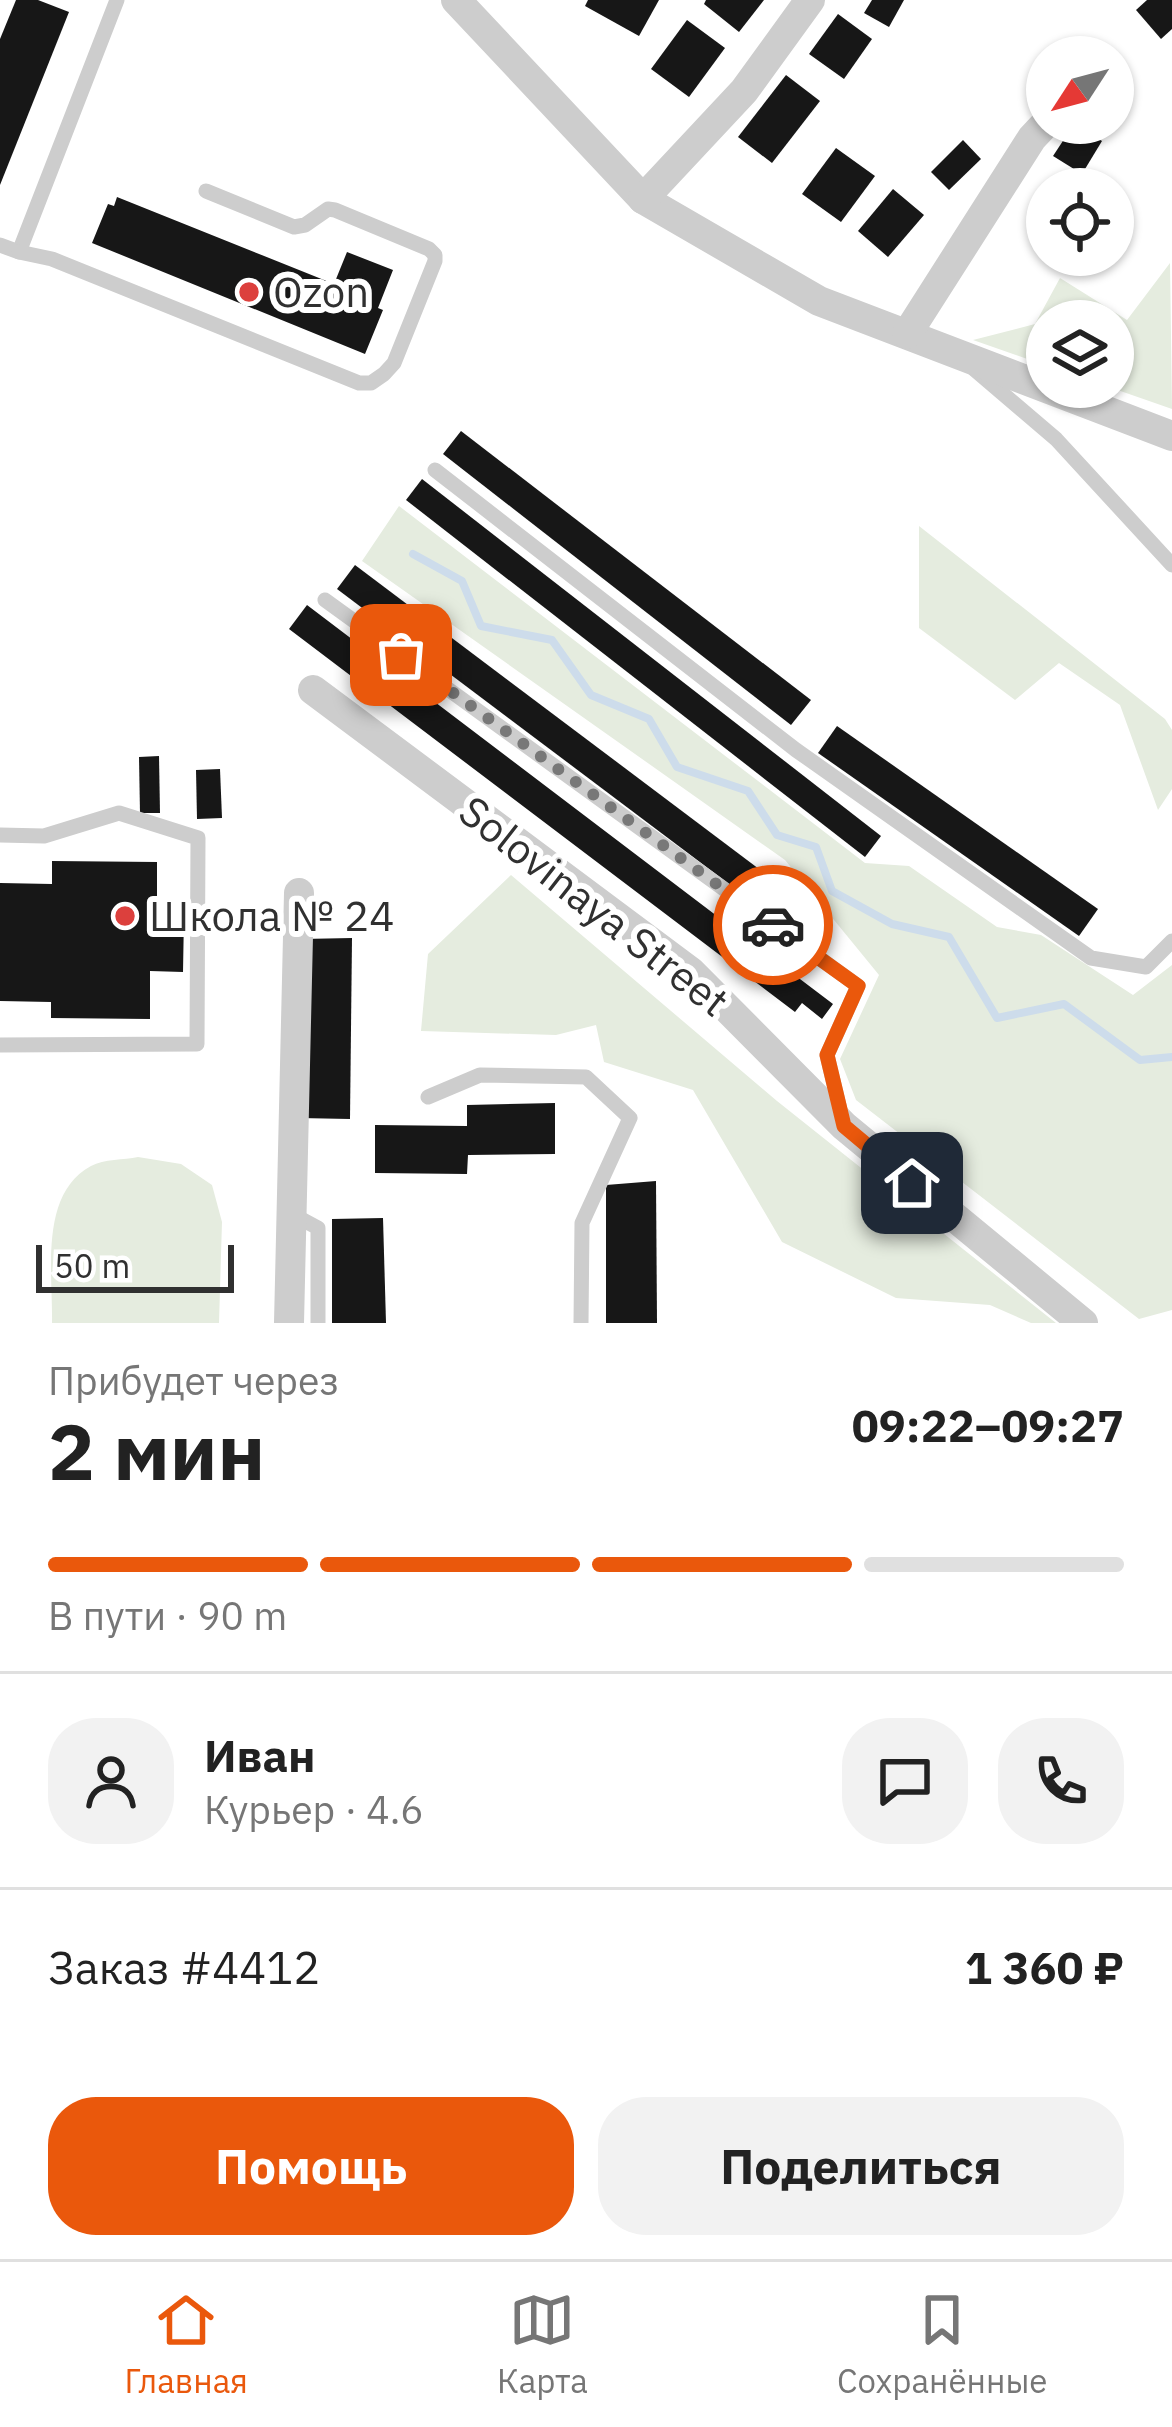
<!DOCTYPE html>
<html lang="ru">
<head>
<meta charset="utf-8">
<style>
  body { margin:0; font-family:"IBM Plex Sans",sans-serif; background:#f2f2f2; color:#222; height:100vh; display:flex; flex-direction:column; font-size:45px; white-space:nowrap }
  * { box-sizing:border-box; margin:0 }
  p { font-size:39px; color:#767676 }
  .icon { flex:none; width:66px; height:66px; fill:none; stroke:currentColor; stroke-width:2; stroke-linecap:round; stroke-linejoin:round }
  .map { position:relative; height:1323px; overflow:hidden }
  .sheet { display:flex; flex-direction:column; background:#fff; flex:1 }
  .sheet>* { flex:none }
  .needle { width:78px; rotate:234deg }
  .controls { position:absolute; left:1026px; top:36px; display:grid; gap:24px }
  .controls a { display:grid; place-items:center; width:108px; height:108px; border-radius:50%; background:#fff; box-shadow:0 3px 9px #0004; font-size:60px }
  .scale { position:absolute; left:36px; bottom:30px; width:198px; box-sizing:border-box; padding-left:12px; border:6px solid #303030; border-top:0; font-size:33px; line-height:42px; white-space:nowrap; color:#303030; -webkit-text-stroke:9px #fff; paint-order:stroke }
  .pin { position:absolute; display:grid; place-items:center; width:102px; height:102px; color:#fff; margin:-51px; border-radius:24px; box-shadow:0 6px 18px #0006 }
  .courier { position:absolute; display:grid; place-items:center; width:120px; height:120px; margin:-60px; border:9px solid #ea580c; border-radius:50%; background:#fff; color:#222; box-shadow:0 3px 15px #0007 }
  .head em { font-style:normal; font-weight:800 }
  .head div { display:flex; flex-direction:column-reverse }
  .head { display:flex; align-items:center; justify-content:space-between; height:204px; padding:0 48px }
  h1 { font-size:78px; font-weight:800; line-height:90px }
  .bar { display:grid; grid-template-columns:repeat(4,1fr); gap:18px 12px; align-content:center; height:144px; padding:0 48px }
  .bar i { height:15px; border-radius:9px; background:#e0e0e0 }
  .bar .selected { background:#ea580c }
  .bar p { grid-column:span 4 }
  .line { display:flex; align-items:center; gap:30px; padding:0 48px; border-top:3px solid #e0e0e0 }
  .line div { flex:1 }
  .round { display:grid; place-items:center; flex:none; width:126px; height:126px; border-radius:48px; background:#f2f2f2 }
  .primary-button { display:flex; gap:24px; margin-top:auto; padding:24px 48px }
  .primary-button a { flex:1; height:138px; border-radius:48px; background:#ea580c; color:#fff; font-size:48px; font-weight:800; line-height:138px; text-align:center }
  .primary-button a+a { background:#f2f2f2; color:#222 }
  .menu { display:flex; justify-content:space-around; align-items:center; height:168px; border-top:3px solid #e0e0e0; background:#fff; font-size:33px; color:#767676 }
  .menu a { display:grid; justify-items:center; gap:6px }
  .menu .selected { color:#ea580c }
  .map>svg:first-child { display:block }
</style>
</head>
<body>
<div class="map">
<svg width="1172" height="1323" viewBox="0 0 1172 1323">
  <rect width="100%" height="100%" fill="#fff"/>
  <g fill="#e5ecdf">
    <path d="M1170 263 1172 409 1109 387H1113V321H1047V366L973 340 1035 324 1060 278 1127 320Z"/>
    <path d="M399 506 865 863 909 866 997 927 1041 935 1133 995 1172 965V1310L1139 1319 856 1100 840 1059 879 975 785 860 362 561Z"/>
    <path d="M919 526 1165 719 1172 730V789L1158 810 1120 705 1059 663 1015 700 919 628Z"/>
    <path d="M511 875 777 1101 1056 1323H1031L990 1305 896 1298 782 1242 693 1090 604 1062 596 1025 556 1035 421 1031 428 954Z"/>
    <path d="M138 1157 181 1164 212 1185 222 1222 219 1323H52C53 1273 39 1194 91 1166 104 1159 124 1160 138 1157Z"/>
  </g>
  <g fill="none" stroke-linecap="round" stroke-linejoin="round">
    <path stroke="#cddceb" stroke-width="8" d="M413 554 462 581 481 626 552 640 591 695 649 719 677 767 748 791 777 835 816 847 832 891 892 924 949 937 997 1018 1064 1004 1140 1060 1172 1057"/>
  </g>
  <g fill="#171717">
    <path d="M16 0H38L69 12 0 185V39Z"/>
    <path d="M588 0H659L639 36 585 6Z"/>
    <path d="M706 0H764L739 32 704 4Z"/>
    <path d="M872 0H904L889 27 864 13Z"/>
    <path d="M1147 0H1172V29L1161 39 1136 10Z"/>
    <path d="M838 14 872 39 844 79 809 54Z"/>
    <path d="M687 20 725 48 689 97 651 69Z"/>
    <path d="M786 75 820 101 772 163 738 137Z"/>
    <path d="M1074 124 1102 141 1082 174 1053 156Z"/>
    <path d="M963 140 981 159 949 190 931 172Z"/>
    <path d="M836 148 875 176 841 222 802 194Z"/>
    <path d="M893 189 924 215 888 257 858 231Z"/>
    <path d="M117 197 334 284 347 252 393 270 378 308 383 310 365 354 92 243 108 204 114 206Z"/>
    <path d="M461 431 811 700 791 725 443 454Z"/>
    <path d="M422 479 881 836 865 857 406 500Z"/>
    <path d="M355 565 763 872 745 896 337 589Z"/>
    <path d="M307 605 833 1004 822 1019 802 1003 795 1012 289 629Z"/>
    <path d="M837 726 1098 909 1079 936 818 753Z"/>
    <path d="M159 756 160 813H140L139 757Z"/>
    <path d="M220 769 222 818 197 819 196 770Z"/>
    <path d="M52 861 157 862V915H184L183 972 150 971V1019L51 1018V1002L0 1001V883L52 884Z"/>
    <path d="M352 938 350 1119 299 1118 302 939Z"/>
    <path d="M555 1103V1154L468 1155 467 1174 375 1173V1125L467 1126V1105Z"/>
    <path d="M656 1181 657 1323H606V1185Z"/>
    <path d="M383 1218 386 1323H332V1219Z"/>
  </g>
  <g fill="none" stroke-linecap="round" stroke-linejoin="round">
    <g stroke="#cdcdcd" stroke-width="15">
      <path d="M0 245 19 252 117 0"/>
      <path d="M19 252 52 259 359 383H371L384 374 394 363 435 261V255L429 249 335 210 328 209 305 225 294 227 206 191"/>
      <path d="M974 369 1056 439 1172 565"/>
      <path d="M435 470 796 750 1091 958 1146 967 1172 941"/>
      <path d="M325 600 858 986 827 1055 842 1118"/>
      <path d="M0 835 44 836 119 813 198 838 197 1044 0 1045"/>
      <path d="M428 1097 480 1075 586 1077 630 1118 582 1223 581 1323"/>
      <path d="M292 1214 318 1228V1323"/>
    </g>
    <g stroke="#cdcdcd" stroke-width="30">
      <path d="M456 0 643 199 819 301 1172 436"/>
      <path d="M643 199 744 91 810 0"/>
      <path d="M907 334 1032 138 1047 122"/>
      <path d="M313 690 691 972 844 1126 1083 1323"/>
      <path d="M289 1323 299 893"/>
    </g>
  </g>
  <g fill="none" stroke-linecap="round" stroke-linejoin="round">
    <path stroke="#787878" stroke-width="12" stroke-dasharray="0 21.6" d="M401 655 773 925"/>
    <path stroke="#ea580c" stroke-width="15" d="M773 925 858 986 827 1055 844 1126 912 1183"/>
  </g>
  <g fill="#dc403d" stroke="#fff" stroke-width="4.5">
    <circle cx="249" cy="292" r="12"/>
    <circle cx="125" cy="916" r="12"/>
  </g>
  <g text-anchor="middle" stroke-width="12" stroke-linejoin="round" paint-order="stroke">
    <g font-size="42" fill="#303030" stroke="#fff" text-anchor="start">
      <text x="273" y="307">Ozon</text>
      <text x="149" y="931">Школа № 24</text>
    </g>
    <g font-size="42" fill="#303030" stroke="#fff">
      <text transform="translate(594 906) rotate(38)" y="15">Solovinaya Street</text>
    </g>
  </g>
</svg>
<div class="controls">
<a><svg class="needle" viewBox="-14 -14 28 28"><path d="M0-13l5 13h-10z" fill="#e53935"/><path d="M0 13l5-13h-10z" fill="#767676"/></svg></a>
<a><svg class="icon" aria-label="locate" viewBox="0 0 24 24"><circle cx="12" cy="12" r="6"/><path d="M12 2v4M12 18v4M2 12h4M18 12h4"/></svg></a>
<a><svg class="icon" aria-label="layers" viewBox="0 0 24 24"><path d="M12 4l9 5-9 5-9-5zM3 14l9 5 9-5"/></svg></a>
</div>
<div class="scale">50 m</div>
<div class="pin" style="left:401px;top:655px;background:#ea580c"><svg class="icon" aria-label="bag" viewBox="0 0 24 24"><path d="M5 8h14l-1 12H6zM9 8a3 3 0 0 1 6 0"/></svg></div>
<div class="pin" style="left:912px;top:1183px;background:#1f2937"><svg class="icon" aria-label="home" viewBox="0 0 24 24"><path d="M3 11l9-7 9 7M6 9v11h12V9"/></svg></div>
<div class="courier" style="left:773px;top:925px"><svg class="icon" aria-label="car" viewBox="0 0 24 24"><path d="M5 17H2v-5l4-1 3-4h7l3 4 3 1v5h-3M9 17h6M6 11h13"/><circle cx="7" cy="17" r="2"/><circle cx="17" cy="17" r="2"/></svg></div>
</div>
<section class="sheet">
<div class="head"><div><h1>2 мин</h1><p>Прибудет через</p></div><em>09:22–09:27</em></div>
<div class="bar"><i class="selected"></i><i class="selected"></i><i class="selected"></i><i></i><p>В пути · 90 m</p></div>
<div class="line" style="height:216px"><a class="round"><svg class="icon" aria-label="person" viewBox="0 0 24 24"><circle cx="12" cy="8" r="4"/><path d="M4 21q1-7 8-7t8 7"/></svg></a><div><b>Иван</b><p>Курьер · 4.6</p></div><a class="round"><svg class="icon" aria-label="chat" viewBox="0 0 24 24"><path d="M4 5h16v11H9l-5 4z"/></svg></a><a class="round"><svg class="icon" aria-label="phone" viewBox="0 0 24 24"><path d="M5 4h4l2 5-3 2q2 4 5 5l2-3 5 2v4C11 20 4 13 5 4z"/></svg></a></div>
<div class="line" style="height:156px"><div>Заказ #4412</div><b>1 360 ₽</b></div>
<div class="primary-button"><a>Помощь</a><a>Поделиться</a></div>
</section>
<nav class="menu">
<a class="selected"><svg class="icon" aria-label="home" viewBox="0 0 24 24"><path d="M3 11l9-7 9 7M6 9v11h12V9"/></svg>Главная</a>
<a><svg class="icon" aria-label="map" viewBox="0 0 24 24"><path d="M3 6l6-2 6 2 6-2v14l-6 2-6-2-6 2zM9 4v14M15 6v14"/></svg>Карта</a>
<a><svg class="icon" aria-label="saved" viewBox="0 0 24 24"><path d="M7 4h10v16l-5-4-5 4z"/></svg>Сохранённые</a>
</nav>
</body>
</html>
